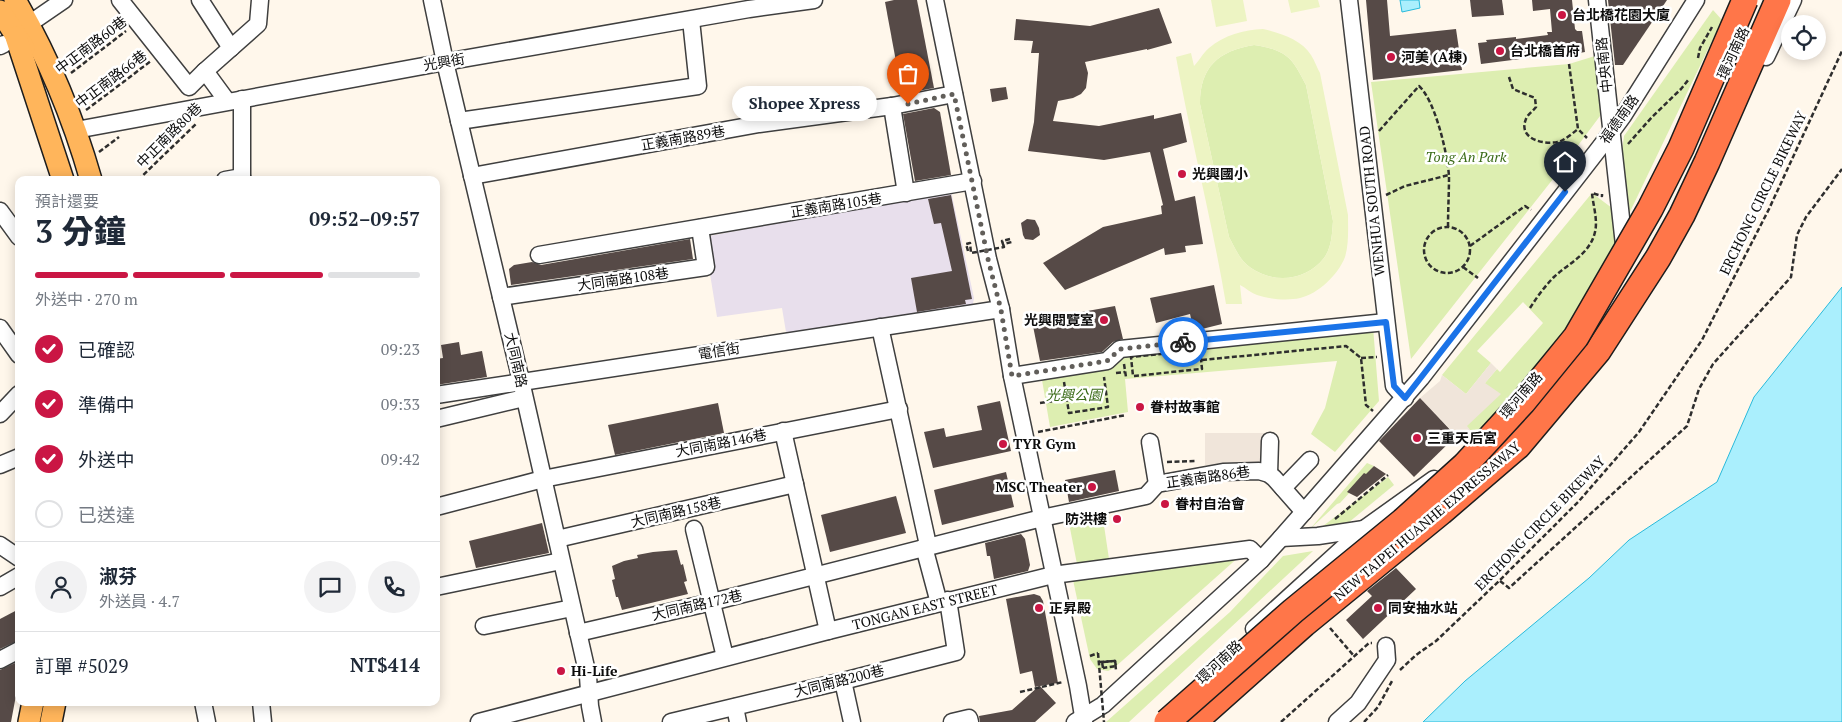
<!DOCTYPE html>
<html lang="zh-TW">
<head>
<meta charset="utf-8">
<style>
  body { margin:0; font-family:"PT Serif","Noto Sans TC",serif; background:#f2f2f3; color:#1f2937; height:100vh; display:flex; flex-direction:column; font-size:19px; white-space:nowrap }
  * { box-sizing:border-box; margin:0 }
  p { font-size:16px; color:#747a83 }
  .icon { flex:none; width:28px; height:28px; fill:none; stroke:currentColor; stroke-width:2; stroke-linecap:round; stroke-linejoin:round }
  .map { position:relative; flex:1; overflow:hidden }
  .details { position:absolute; left:15px; top:176px; width:425px; height:530px; display:flex; flex-direction:column; background:#fff; border-radius:10px; box-shadow:0 2px 12px #0003 }
  .details>* { flex:none }
  .tools { position:absolute; left:1781px; top:15px; display:grid; gap:10px }
  .tools a { display:grid; place-items:center; width:45px; height:45px; border-radius:50%; background:#fff; box-shadow:0 2px 12px #0003; font-size:25px }
  .pin { position:absolute; display:grid; place-items:center; width:42px; height:42px; color:#fff; margin:-51px -21px; border-radius:50% 50% 50% 0; rotate:-45deg; box-shadow:0 0 5px #0007 }
  .pin .icon { rotate:45deg }
  .courier { position:absolute; display:grid; place-items:center; width:50px; height:50px; margin:-25px; border:4px solid #1a73e8; border-radius:50%; background:#fff; color:#222; box-shadow:0 1px 6px #0007 }
  .bubble { position:absolute; height:35px; border-radius:18px; background:#fff; box-shadow:0 2px 12px #0003; font-size:16px; font-weight:800; line-height:35px; text-align:center }
  .summary em { font-style:normal; font-weight:800 }
  .summary div { display:flex; flex-direction:column-reverse }
  .summary { display:flex; align-items:center; justify-content:space-between; height:85px; padding:0 20px }
  h1 { font-size:32px; font-weight:800; line-height:38px }
  .bar { display:grid; grid-template-columns:repeat(4,1fr); gap:8px 5px; align-content:center; height:60px; padding:0 20px }
  .bar i { height:6px; border-radius:4px; background:#e0e1e3 }
  .bar .on { background:#ca1644 }
  .bar p { grid-column:span 4 }
  .line { display:flex; align-items:center; gap:12px; padding:0 20px; border-top:1px solid #e0e1e3 }
  .line div { flex:1 }
  .round { display:grid; place-items:center; flex:none; width:52px; height:52px; border-radius:26px; background:#f2f2f3 }
  ol { padding:0 20px; list-style:none }
  li { display:flex; align-items:center; gap:15px; height:55px }
  li p { margin-inline-start:auto }
  li .icon { padding:5px; border-radius:50%; background:#ca1644; color:#fff; stroke-width:4 }
  li:last-child { color:#747a83 }
  li i { width:28px; height:28px; border:2px solid #e0e1e3; border-radius:50% }
  .map>svg:first-child { display:block }
</style>
</head>
<body>
<div class="map">
<svg width="1842" height="722" viewBox="0 0 1842 722">
  <rect width="100%" height="100%" fill="#fff7eb"/>
  <path fill="#e8dfec" d="M951 191 974 298 972 309 787 338 782 308 717 317 704 237Z"/>
  <g fill="#ddeeb1">
    <path d="M1713 10 1722 20 1627 218 1622 151 1624 136Z"/>
    <path d="M1254 45C1286 50 1292 57 1306 85L1333 221C1332 233 1332 247 1324 258 1306 281 1274 284 1251 268 1240 261 1235 248 1229 237L1200 104C1200 67 1218 51 1254 45Z"/>
    <path d="M1595 56 1602 92 1600 116 1553 179 1411 359 1371 82 1569 64Z"/>
    <path d="M1592 193 1616 211 1621 257 1508 407 1476 437 1466 426 1485 383 1497 369 1500 372 1543 323 1523 302 1477 351 1491 363 1466 394 1442 375Z"/>
    <path d="M1373 327 1379 401 1335 452 1311 434 1325 408 1337 361 1125 379 1128 412 1050 427 1041 374 1122 352Z"/>
    <path d="M1367 463 1374 466 1340 503 1337 504 1310 529Z"/>
    <path d="M1388 477 1394 485 1348 523 1323 526Z"/>
    <path d="M1102 512 1109 559 1077 564 1068 518Z"/>
    <path d="M1313 551 1129 722H1106L1230 612 1283 556Z"/>
    <path d="M1241 555 1114 668 1108 671 1097 669 1090 659 1073 580Z"/>
  </g>
  <g fill="#edf4c3" fill-rule="evenodd">
    <path d="M1211 0H1243L1247 21 1216 27Z"/>
    <path d="M1288 0H1318L1320 7 1291 13Z"/>
    <path d="M1263 29C1280 33 1302 40 1311 55 1315 61 1317 68 1320 73L1348 215C1348 228 1349 244 1345 257 1338 275 1318 294 1300 298 1287 301 1269 299 1257 295 1251 293 1246 288 1240 285L1242 304H1226C1212 221 1191 140 1176 57L1191 53 1194 66C1199 61 1203 53 1209 48 1224 35 1244 30 1263 29ZM1254 45C1286 50 1292 57 1306 85L1333 221C1332 233 1332 247 1324 258 1306 281 1274 284 1251 268 1240 261 1235 248 1229 237L1200 104C1200 67 1218 51 1254 45Z"/>
  </g>
  <g fill="#f0e5da">
    <path d="M1491 363 1497 369 1485 383 1501 394 1467 426 1476 437 1466 445 1420 398 1440 381 1442 375 1466 394Z"/>
    <path d="M1205 433H1265L1266 464 1205 465Z"/>
  </g>
  <g fill="#aaeffd" stroke="#29badb">
    <path d="M1400 0H1419L1420 8 1402 12Z"/>
    <path d="M1842 287V722H1423L1465 681 1589 578 1629 540 1717 482 1754 397Z"/>
  </g>
  <g fill="#564a47">
    <path d="M894 0H917L934 88 902 94 885 2Z"/>
    <path d="M1366 0H1387L1390 36 1456 29 1462 70 1373 80Z"/>
    <path d="M1470 0H1502L1504 15 1472 17Z"/>
    <path d="M1532 0H1572L1575 29 1577 31H1582L1585 52 1568 55V53L1481 64 1478 43 1487 42 1486 40 1516 37V39L1548 35 1547 32H1552L1550 9 1533 11Z"/>
    <path d="M1608 0H1667L1623 65H1615Z"/>
    <path d="M1159 8 1172 43 1147 50V49L1085 62 1088 73 1086 88 1081 94 1073 98 1058 101 1053 121 1099 126 1154 115V119L1181 113 1187 142 1163 149 1175 201 1195 196 1203 244 1185 246 1186 252 1165 255 1164 248 1065 290 1043 263 1103 227 1162 214 1161 206 1163 205 1150 152 1104 160 1028 151 1034 122 1039 53H1031L1033 41 1014 40 1016 19 1090 26Z"/>
    <path d="M1006 87 1008 99 992 102 990 89Z"/>
    <path d="M934 108 940 112 951 175 915 181 903 114Z"/>
    <path d="M951 195 972 299 965 300 966 304 917 312 911 278 952 271 941 223 934 224 928 199Z"/>
    <path d="M1027 219 1035 220 1039 228 1040 235 1033 240 1025 239 1023 235 1021 223Z"/>
    <path d="M690 239 693 259 511 285 509 269 514 265 532 262 541 265Z"/>
    <path d="M1214 285 1222 324 1194 331 1190 314 1156 323 1150 298Z"/>
    <path d="M1115 306 1123 339 1113 342 1102 352 1040 361 1032 321Z"/>
    <path d="M459 342 461 355 482 351 487 377 436 385V359L443 358 441 345Z"/>
    <path d="M1420 398 1456 436 1414 477 1379 441Z"/>
    <path d="M1000 401 1011 451 933 468 924 432 944 428 946 437 982 430 977 406Z"/>
    <path d="M718 403 724 433 615 455 608 425Z"/>
    <path d="M1374 466 1386 474 1357 497 1347 492 1364 473 1366 474Z"/>
    <path d="M1115 470 1119 491 1069 502 1065 480Z"/>
    <path d="M1006 472 1014 507 942 525 934 490Z"/>
    <path d="M896 496 906 533 830 552 821 515Z"/>
    <path d="M542 523 549 553 476 568 469 541Z"/>
    <path d="M1021 534 1025 539 1030 565 1028 571 994 579 990 556H987L985 543Z"/>
    <path d="M677 550 681 565 683 564 687 581 684 582 688 594 622 610 618 597H616L612 580 615 579 612 566 624 561 638 558 637 555 653 552Z"/>
    <path d="M1396 568 1416 589 1363 639 1346 620 1372 596 1367 591Z"/>
    <path d="M1034 594 1040 596 1043 601 1058 683 1040 686 1056 703 1035 722H980L979 716 1012 710 1039 686 1035 687 1032 671 1020 674 1006 599Z"/>
    <path d="M19 609V640L0 649V619Z"/>
    <path d="M15 663 19 664V679L11 722H0V670Z"/>
  </g>
  <g fill="none" stroke-linecap="round" stroke-linejoin="round">
    <defs>
      <g id="minor">
        <path d="M120 0 189 87 205 71 258 24 260 0"/>
        <path d="M200 0 231 48"/>
        <path d="M432 0 445 62 521 381 588 676 590 706 593 722"/>
        <path d="M935 0 988 259 1001 309 1012 376 1078 686 1084 722"/>
        <path d="M1349 0 1394 386 1405 398"/>
        <path d="M1597 0 1625 254"/>
        <path d="M29 24 64 0"/>
        <path d="M0 46 4 44"/>
        <path d="M1766 57 1793 0"/>
        <path d="M205 71 227 101"/>
        <path d="M892 106 906 193"/>
        <path d="M459 121 698 86 691 20"/>
        <path d="M76 130 445 62 749 9 814 0"/>
        <path d="M472 176 759 124 892 106 954 94"/>
        <path d="M225 180 242 177"/>
        <path d="M242 180V99"/>
        <path d="M0 211 19 237"/>
        <path d="M539 255 973 181"/>
        <path d="M501 297 706 267 700 228"/>
        <path d="M880 327 928 545"/>
        <path d="M0 328 19 355"/>
        <path d="M1012 376 1107 361 1120 349 1386 322"/>
        <path d="M436 395 1001 309"/>
        <path d="M0 414 19 394"/>
        <path d="M436 419 524 398"/>
        <path d="M783 431 828 631"/>
        <path d="M1150 442 1157 484"/>
        <path d="M0 465 19 457"/>
        <path d="M1269 474 1270 441"/>
        <path d="M1283 488 1310 460"/>
        <path d="M436 507 543 479 899 409"/>
        <path d="M694 529 725 657"/>
        <path d="M1281 538 1318 536 1364 529"/>
        <path d="M557 539 795 484"/>
        <path d="M0 545 19 558"/>
        <path d="M924 547 939 603"/>
        <path d="M0 587 19 576"/>
        <path d="M436 587 561 561"/>
        <path d="M484 626 572 608"/>
        <path d="M1254 629 1364 529 1434 479"/>
        <path d="M578 633 712 602 1042 518 1146 496 1157 484 1223 472 1259 471 1269 474 1274 478 1304 512"/>
        <path d="M0 660 19 650"/>
        <path d="M843 681 852 722"/>
        <path d="M203 702 207 722"/>
        <path d="M261 702 263 722"/>
        <path d="M735 707 738 722"/>
        <path d="M479 722 828 631 1053 575 1250 549 1261 560"/>
        <path d="M671 722 843 681 956 652 948 600"/>
        <path d="M952 722 969 718 970 722"/>
        <path d="M1075 722 1103 705 1261 560 1281 538 1421 378 1601 146 1623 116 1696 0"/>
        <path d="M1337 722 1358 703 1387 660 1386 646"/>
      </g>
      <g id="major">
        <path d="M15 0C48 57 73 117 91 180"/>
        <path d="M0 11 24 48"/>
        <path d="M16 37 63 180"/>
        <path d="M29 722 33 702"/>
        <path d="M51 722 55 702"/>
      </g>
      <path id="highway" d="M1194 722 1304 624 1441 512 1518 446 1598 351 1658 258 1682 215 1707 162 1778 0"/>
    </defs>
    <use href="#minor" stroke="#3f3f3f" stroke-width="19"/>
    <use href="#major" stroke="#1d1d1d" stroke-width="24"/>
    <use href="#highway" stroke="#1d1d1d" stroke-width="28"/>
    <g stroke="#2e2e2e" stroke-width="2.5" stroke-dasharray="5 2.5" stroke-linecap="butt">
      <path d="M1698 58 1700 48 1712 27"/>
      <path d="M1569 64 1578 129 1587 138"/>
      <path d="M71 73 126 31"/>
      <path d="M1509 77 1513 89 1535 98 1536 107C1533 111 1527 115 1526 119 1517 140 1547 146 1561 141 1567 138 1573 133 1578 129"/>
      <path d="M86 110 151 61"/>
      <path d="M1379 131 1419 86C1435 100 1448 155 1449 177 1449 193 1448 210 1448 227"/>
      <path d="M1628 144 1652 117 1681 89 1689 79"/>
      <path d="M99 152 119 137"/>
      <path d="M138 180 196 124"/>
      <path d="M1386 195 1405 186 1449 175"/>
      <circle cx="1447" cy="250" r="23"/>
      <path d="M1010 239 1002 241 1003 244 1012 242"/>
      <path d="M1470 246 1525 206 1531 210"/>
      <path d="M1463 267 1478 278"/>
      <path d="M1530 308C1537 297 1545 286 1554 277 1569 263 1590 254 1595 232 1598 220 1593 205 1592 193L1602 196V194"/>
      <path d="M1200 350 1202 369 1133 376 1131 357Z"/>
      <path d="M1361 358 1377 357"/>
      <path d="M1202 360 1346 346 1361 358 1366 405 1373 411"/>
      <path d="M1124 364 1126 377"/>
      <path d="M1116 373 1125 372"/>
      <path d="M1064 382 1069 413 1108 407 1104 377"/>
      <path d="M1040 403 1067 399"/>
      <path d="M1038 432 1126 415"/>
      <path d="M1167 462 1197 461"/>
      <path d="M1335 519 1388 475"/>
      <path d="M1500 581 1509 588 1687 426 1699 389 1713 364 1791 277 1797 235 1806 217 1842 169"/>
      <path d="M1330 628 1354 656"/>
      <path d="M1090 656 1098 653"/>
      <path d="M1103 668 1102 662 1115 661 1116 670"/>
      <path d="M1400 670 1416 655 1436 641 1499 581 1579 501 1639 432 1702 340 1769 209 1842 51"/>
      <path d="M1020 692 1063 682"/>
      <path d="M1281 722 1369 643H1372"/>
      <path d="M1364 722 1378 707 1392 681"/>
    </g>
    <use href="#minor" stroke="#fff" stroke-width="16"/>
    <use href="#major" stroke="#ffb55b" stroke-width="21"/>
    <use href="#highway" stroke="#ff7649" stroke-width="25"/>
    <defs>
      <path id="highway-bridge" d="M1167 722 1293 611 1403 521 1465 465 1523 402 1576 337 1650 209 1681 148 1745 0"/>
    </defs>
    <use href="#highway-bridge" stroke="#1d1d1d" stroke-width="28" stroke-linecap="butt"/>
    <g stroke="#2e2e2e" stroke-width="2.5" stroke-dasharray="5 2.5" stroke-linecap="butt">
      <path d="M968 251 966 244 970 243 971 253 1004 247 1003 244"/>
      <path d="M1098 653 1104 722"/>
      <path d="M1099 662 1115 661 1116 666 1103 668"/>
    </g>
    <use href="#highway-bridge" stroke="#ff7649" stroke-width="25"/>
  </g>
  <g fill="none" stroke-linecap="round" stroke-linejoin="round">
    <path stroke="#615e5a" stroke-width="5" stroke-dasharray="0 9" d="M908 104 954 94 988 259 1001 310 1012 376 1107 361 1120 349 1183 342"/>
    <path stroke="#1a73e8" stroke-width="6" d="M1183 342 1386 322 1394 386 1405 398 1565 192"/>
  </g>
  <g fill="#ca1644" stroke="#fff" stroke-width="2">
    <circle cx="1562" cy="15" r="5"/>
    <circle cx="1500" cy="51" r="5"/>
    <circle cx="1391" cy="57" r="5"/>
    <circle cx="1182" cy="174" r="5"/>
    <circle cx="1104" cy="320" r="5"/>
    <circle cx="1140" cy="407" r="5"/>
    <circle cx="1417" cy="438" r="5"/>
    <circle cx="1003" cy="444" r="5"/>
    <circle cx="1092" cy="487" r="5"/>
    <circle cx="1165" cy="504" r="5"/>
    <circle cx="1117" cy="519" r="5"/>
    <circle cx="1039" cy="608" r="5"/>
    <circle cx="1378" cy="608" r="5"/>
    <circle cx="561" cy="671" r="5"/>
  </g>
  <g text-anchor="middle" stroke-width="5" stroke-linejoin="round" paint-order="stroke">
    <g font-size="14" font-weight="bold" fill="#0c0c0c" stroke="#fff" text-anchor="start">
      <text x="1572" y="20">台北橋花園大廈</text>
      <text x="1510" y="56">台北橋首府</text>
      <text x="1401" y="62">河美 (A棟)</text>
      <text x="1192" y="179">光興國小</text>
      <text x="1094" y="325" text-anchor="end">光興閱覽室</text>
      <text x="1150" y="412">眷村故事館</text>
      <text x="1427" y="443">三重天后宮</text>
      <text x="1013" y="449">TYR Gym</text>
      <text x="1082" y="492" text-anchor="end">MSC Theater</text>
      <text x="1175" y="509">眷村自治會</text>
      <text x="1107" y="524" text-anchor="end">防洪樓</text>
      <text x="1049" y="613">正昇殿</text>
      <text x="1388" y="613">同安抽水站</text>
      <text x="571" y="676">Hi-Life</text>
    </g>
    <g font-size="14" fill="#0c0c0c" stroke="#fff">
      <text transform="translate(91 45) rotate(-37)" y="5">中正南路60巷</text>
      <text transform="translate(1733 53) rotate(-65)" y="5">環河南路</text>
      <text transform="translate(444 62) rotate(-10)" y="5">光興街</text>
      <text transform="translate(1604 65) rotate(-96)" y="5">中央南路</text>
      <text transform="translate(111 79) rotate(-37)" y="5">中正南路66巷</text>
      <text transform="translate(1619 119) rotate(-55)" y="5">福德南路</text>
      <text transform="translate(169 135) rotate(-45)" y="5">中正南路80巷</text>
      <text transform="translate(683 138) rotate(-10)" y="5">正義南路89巷</text>
      <text transform="translate(1763 193) rotate(-64)" y="5">ERCHONG CIRCLE BIKEWAY</text>
      <text transform="translate(1372 201) rotate(-96)" y="5">WENHUA SOUTH ROAD</text>
      <text transform="translate(836 205) rotate(-9)" y="5">正義南路105巷</text>
      <text transform="translate(623 279) rotate(-8)" y="5">大同南路108巷</text>
      <text transform="translate(719 351) rotate(-9)" y="5">電信街</text>
      <text transform="translate(516 360) rotate(77)" y="5">大同南路</text>
      <text transform="translate(1521 395) rotate(-49)" y="5">環河南路</text>
      <text transform="translate(721 443) rotate(-11)" y="5">大同南路146巷</text>
      <text transform="translate(1208 477) rotate(-8)" y="5">正義南路86巷</text>
      <text transform="translate(676 512) rotate(-13)" y="5">大同南路158巷</text>
      <text transform="translate(1427 521) rotate(-40)" y="5">NEW TAIPEI HUANHE EXPRESSAWAY</text>
      <text transform="translate(1540 523) rotate(-46)" y="5">ERCHONG CIRCLE BIKEWAY</text>
      <text transform="translate(697 605) rotate(-13)" y="5">大同南路172巷</text>
      <text transform="translate(925 607) rotate(-14)" y="5">TONGAN EAST STREET</text>
      <text transform="translate(1219 662) rotate(-43)" y="5">環河南路</text>
      <text transform="translate(839 681) rotate(-14)" y="5">大同南路200巷</text>
    </g>
    <g font-size="14" font-style="italic" fill="#396a16" stroke="#fff">
      <text x="1466" y="162">Tong An Park</text>
      <text x="1074" y="400">光興公園</text>
    </g>
  </g>
</svg>
<div class="tools">
<a><svg class="icon" aria-label="locate" viewBox="0 0 24 24"><circle cx="12" cy="12" r="6"/><path d="M12 2v4M12 18v4M2 12h4M18 12h4"/></svg></a>
</div>
<div class="pin" style="left:908px;top:104px;background:#ea580c"><svg class="icon" aria-label="bag" viewBox="0 0 24 24"><path d="M5 8h14l-1 12H6zM9 8a3 3 0 0 1 6 0"/></svg></div>
<div class="pin" style="left:1565px;top:192px;background:#1f2937"><svg class="icon" aria-label="home" viewBox="0 0 24 24"><path d="M3 11l9-7 9 7M6 9v11h12V9"/></svg></div>
<div class="courier" style="left:1183px;top:342px"><svg class="icon" aria-label="bike" viewBox="0 0 24 24"><circle cx="6" cy="16" r="4"/><circle cx="18" cy="16" r="4"/><path d="M6 16l4-8h5l3 8M10 8l3 8H6M13 5h3"/></svg></div>
<div class="bubble" style="left:732px;top:86px;width:145px">Shopee Xpress</div>
<section class="details">
<div class="summary"><div><h1>3 分鐘</h1><p>預計還要</p></div><em>09:52–09:57</em></div>
<div class="bar"><i class="on"></i><i class="on"></i><i class="on"></i><i></i><p>外送中 · 270 m</p></div>
<ol>
<li><svg class="icon" aria-label="check" viewBox="0 0 24 24"><path d="M5 12l5 5 9-10"/></svg>已確認<p>09:23</p></li>
<li><svg class="icon" aria-label="check" viewBox="0 0 24 24"><path d="M5 12l5 5 9-10"/></svg>準備中<p>09:33</p></li>
<li><svg class="icon" aria-label="check" viewBox="0 0 24 24"><path d="M5 12l5 5 9-10"/></svg>外送中<p>09:42</p></li>
<li><i></i>已送達</li>
</ol>
<div class="line" style="height:90px"><a class="round"><svg class="icon" aria-label="person" viewBox="0 0 24 24"><circle cx="12" cy="8" r="4"/><path d="M4 21q1-7 8-7t8 7"/></svg></a><div><b>淑芬</b><p>外送員 · 4.7</p></div><a class="round"><svg class="icon" aria-label="chat" viewBox="0 0 24 24"><path d="M4 5h16v11H9l-5 4z"/></svg></a><a class="round"><svg class="icon" aria-label="phone" viewBox="0 0 24 24"><path d="M5 4h4l2 5-3 2q2 4 5 5l2-3 5 2v4C11 20 4 13 5 4z"/></svg></a></div>
<div class="line" style="height:65px"><div>訂單 #5029</div><b>NT$414</b></div>
</section>
</div>
</body>
</html>
